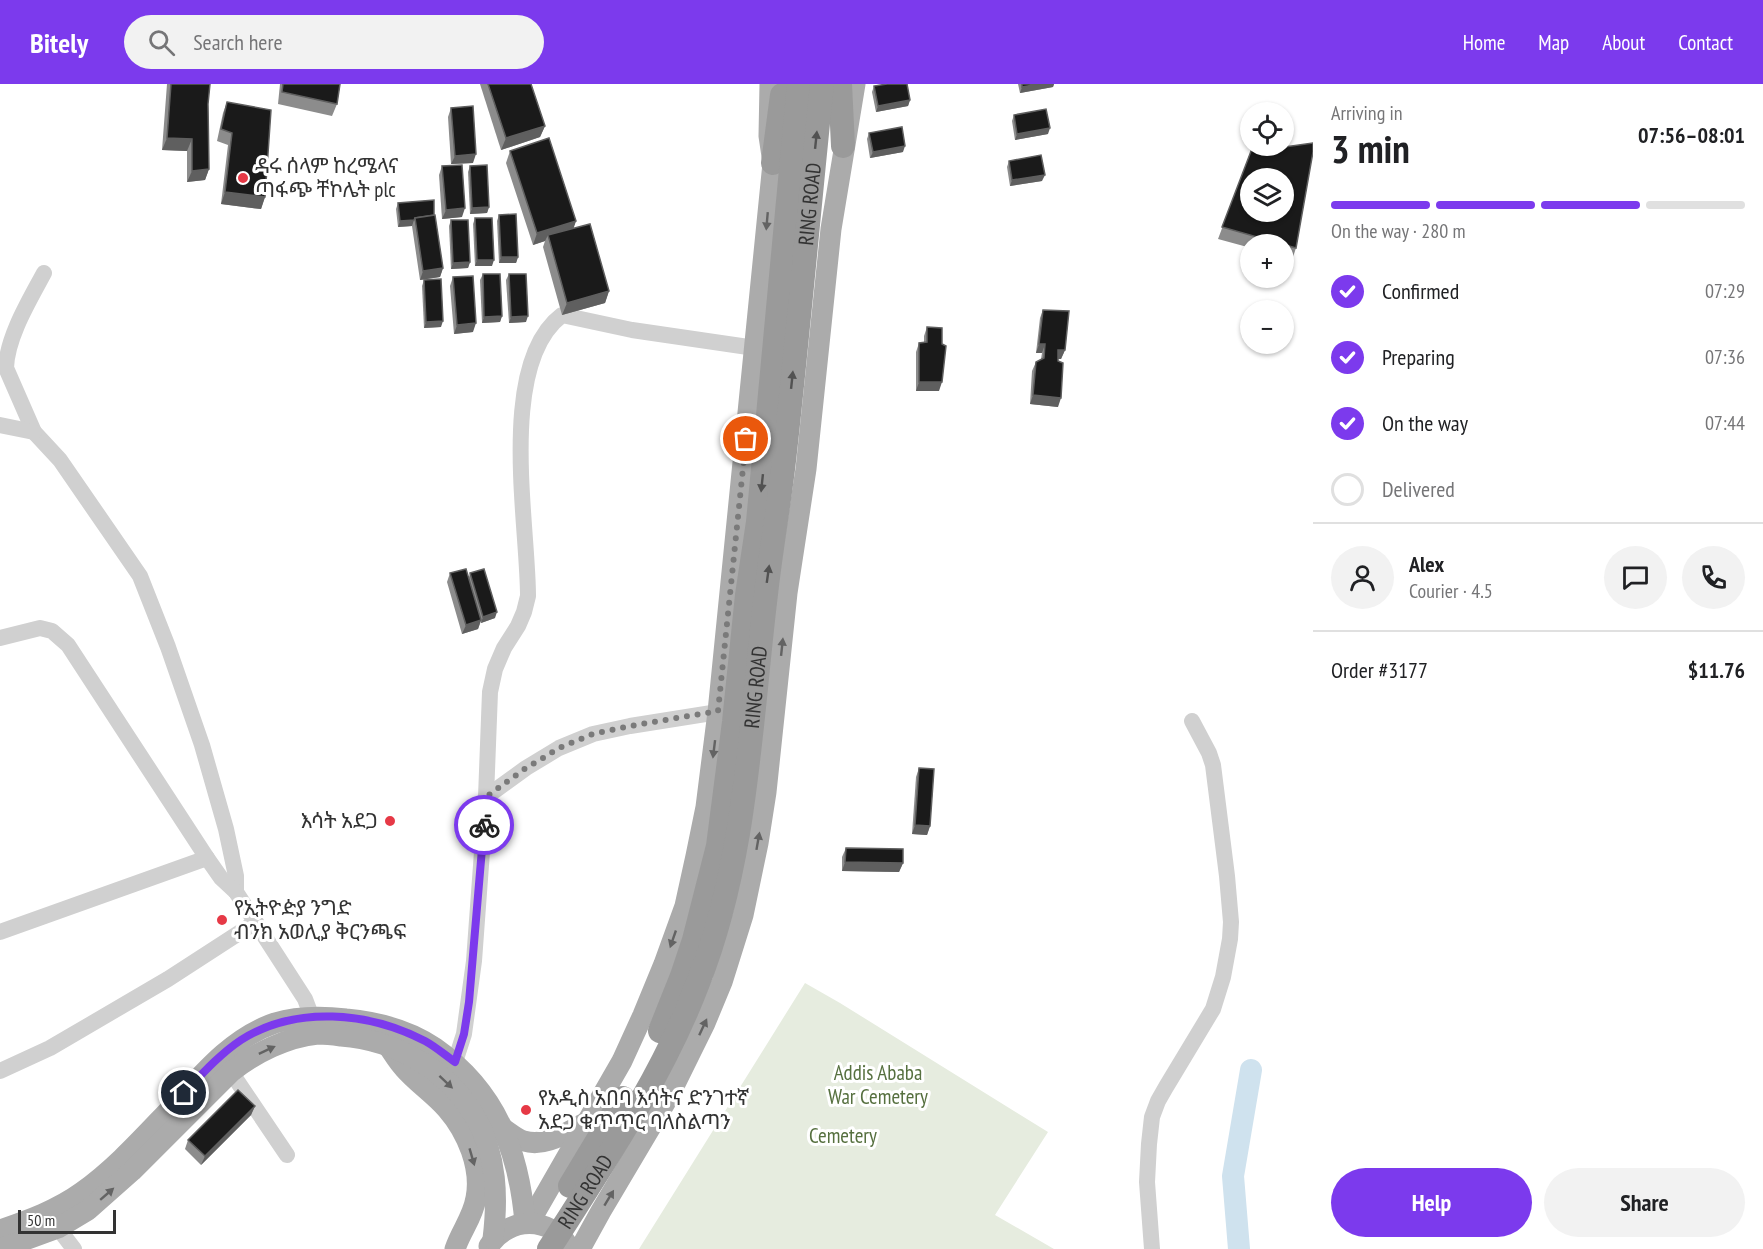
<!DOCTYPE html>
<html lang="en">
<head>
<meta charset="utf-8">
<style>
  body { margin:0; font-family:"PT Sans Narrow","Noto Sans Ethiopic",sans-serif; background:#f2f2f2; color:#202124; height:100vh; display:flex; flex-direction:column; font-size:22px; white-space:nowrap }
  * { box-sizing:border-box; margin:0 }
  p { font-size:20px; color:#757577 }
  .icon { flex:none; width:33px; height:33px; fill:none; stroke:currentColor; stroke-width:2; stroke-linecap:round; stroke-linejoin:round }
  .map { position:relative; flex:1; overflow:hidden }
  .sheet { display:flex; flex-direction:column; background:#fff; width:450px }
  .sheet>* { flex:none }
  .fabs { position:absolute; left:1240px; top:18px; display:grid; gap:12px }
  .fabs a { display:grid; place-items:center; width:54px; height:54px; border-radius:50%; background:#fff; box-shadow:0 2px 4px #0004; font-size:30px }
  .scale { position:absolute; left:18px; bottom:15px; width:98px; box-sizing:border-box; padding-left:6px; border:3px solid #333; border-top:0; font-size:16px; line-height:21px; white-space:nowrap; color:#333; -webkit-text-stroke:4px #fff; paint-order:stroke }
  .pin { position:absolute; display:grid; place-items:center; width:51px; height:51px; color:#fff; margin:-26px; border:3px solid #fff; border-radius:50%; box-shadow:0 2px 6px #0007 }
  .courier { position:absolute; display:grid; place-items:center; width:60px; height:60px; margin:-30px; border:4px solid #7c3aed; border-radius:50%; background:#fff; color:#222; box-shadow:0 2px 8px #0007 }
  .summary em { font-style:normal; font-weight:600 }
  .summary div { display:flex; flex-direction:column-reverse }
  .summary { display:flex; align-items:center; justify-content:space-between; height:102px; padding:0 18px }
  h1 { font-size:39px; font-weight:600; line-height:45px }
  .bar { display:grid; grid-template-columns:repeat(4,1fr); gap:9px 6px; align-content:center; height:72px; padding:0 18px }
  .bar i { height:8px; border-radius:4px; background:#e0e0e0 }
  .bar .on { background:#7c3aed }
  .bar p { grid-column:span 4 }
  .line { display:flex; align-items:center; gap:15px; padding:0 18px; border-top:2px solid #e0e0e0 }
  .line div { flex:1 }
  .round { display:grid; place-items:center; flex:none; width:63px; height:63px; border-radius:32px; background:#f2f2f2 }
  ol { padding:0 18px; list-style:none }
  li { display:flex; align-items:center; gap:18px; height:66px }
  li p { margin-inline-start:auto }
  li .icon { padding:6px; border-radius:50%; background:#7c3aed; color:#fff; stroke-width:4 }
  li:last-child { color:#757577 }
  li i { width:33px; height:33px; border:3px solid #e0e0e0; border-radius:50% }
  .action { display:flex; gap:12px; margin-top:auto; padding:12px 18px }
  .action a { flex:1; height:69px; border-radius:36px; background:#7c3aed; color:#fff; font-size:24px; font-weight:600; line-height:69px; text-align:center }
  .action a+a { background:#f2f2f2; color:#202124 }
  header { display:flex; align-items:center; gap:36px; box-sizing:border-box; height:84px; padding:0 30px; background:#7c3aed; color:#fff }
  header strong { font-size:28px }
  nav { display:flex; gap:33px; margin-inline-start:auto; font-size:21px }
  .search { width:420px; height:54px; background:#f2f2f2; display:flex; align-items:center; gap:15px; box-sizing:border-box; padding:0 21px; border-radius:33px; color:#757577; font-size:22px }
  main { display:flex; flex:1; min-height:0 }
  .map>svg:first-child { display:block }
</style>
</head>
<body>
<header>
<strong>Bitely</strong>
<div class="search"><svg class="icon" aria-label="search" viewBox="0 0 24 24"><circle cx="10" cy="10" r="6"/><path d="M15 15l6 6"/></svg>Search here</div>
<nav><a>Home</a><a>Map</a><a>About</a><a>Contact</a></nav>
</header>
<main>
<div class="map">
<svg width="1313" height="1165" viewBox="0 0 1313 1165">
  <rect width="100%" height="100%" fill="#fff"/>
  <path fill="#e6ecdf" d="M805 899 840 919 1048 1048 995 1131 1054 1165H639Z"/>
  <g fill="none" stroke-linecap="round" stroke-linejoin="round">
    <path stroke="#cfe2ee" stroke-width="22" d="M1239 1165 1233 1092 1251 986"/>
    <g stroke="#d0d0d0" stroke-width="16">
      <path d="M44 189C29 217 7 253 6 284L34 348 60 376 140 492 168 563 202 661 226 745 236 792V808L305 915 316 944"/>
      <path d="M0 341 34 348"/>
      <path d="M0 554 40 544 52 547 68 561 207 774"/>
      <path d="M486 713 526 684 559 664 593 650 630 642 718 628"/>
      <path d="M0 848 207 774 221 794 236 808"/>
      <path d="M455 978 464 950 474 877 486 713 490 608 495 585 504 564 518 542 524 528 528 512C528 439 497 280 562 231L632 246 755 264"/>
      <path d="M0 987 50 964 168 895 256 838"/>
      <path d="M231 988 287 1071"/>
      <path d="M58 1144 74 1165"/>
      <path d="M1152 1165 1147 1098 1149 1060 1152 1033 1158 1017 1166 1003 1213 925 1223 893 1230 855 1231 838 1227 792 1213 681 1209 669 1192 637"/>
    </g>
    <g stroke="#ababab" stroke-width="21">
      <path d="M388 962C393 969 398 978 404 984 417 999 434 1010 447 1025 467 1048 482 1084 476 1114 473 1133 461 1147 455 1165"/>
      <path d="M504 1045C510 1049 517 1055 524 1057 546 1064 568 1047 587 1038"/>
      <path d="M529 1139 622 977 643 931 664 880 685 822 696 772 706 723 718 628 773 79 769 52 770 0"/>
      <path d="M0 1146C29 1136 57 1126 82 1108 116 1084 145 1051 174 1021 203 989 233 953 275 939 298 932 322 932 346 935 378 938 409 946 435 964 496 1007 519 1067 525 1139"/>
      <path d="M489 1162C509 1132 551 1132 569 1163"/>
      <path d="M0 1165 58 1144 88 1126 132 1087 231 988C255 969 287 953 318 950 326 950 334 951 341 952 395 956 450 986 476 1035 497 1072 498 1114 493 1155"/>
      <path d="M580 1165 601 1127 668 1014 705 939 722 898 743 831 758 759 766 708 787 509 806 385 831 145 855 0"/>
    </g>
    <g stroke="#9a9a9a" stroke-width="24">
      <path d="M840 0 843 62"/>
      <path d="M773 79 782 11"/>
      <path d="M660 947 682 892 694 856 718 762 734 638 747 511 758 438 799 0"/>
      <path d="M570 1102 623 1014"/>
      <path id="s1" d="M549 1165C603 1080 662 994 698 899 747 775 750 641 766 510 771 465 779 421 784 377 798 251 809 125 822 0"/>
    </g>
  </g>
  <g fill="#8c8c8c">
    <path d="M167 0H210L208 20 209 85 205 96 187 98V67L162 66Z"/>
    <path d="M280 0H340L337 20 332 32 278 20Z"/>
    <path d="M480 0H531L545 42 540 53 501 66Z"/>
    <path d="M1018 0H1054L1053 3 1020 9Z"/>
    <path d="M874 2 910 16 908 22 876 28 872 8Z"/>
    <path d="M227 18 265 113 261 125 221 120 228 61 217 57 223 29Z"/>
    <path d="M451 24 473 79 451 80 448 33Z"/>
    <path d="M1014 31 1048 50 1015 56 1012 37Z"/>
    <path d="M869 49 903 68 870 74 867 55Z"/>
    <path d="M1253 62 1296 164 1292 176 1284 174V160H1251V164L1218 155Z"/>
    <path d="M510 67 576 137 573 144 609 207 605 219 562 231 543 163 545 157 533 161 506 79Z"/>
    <path d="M1009 77 1042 97 1010 102 1007 83Z"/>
    <path d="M442 82 462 133 442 135 439 91Z"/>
    <path d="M470 82 489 123 487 129 470 130 468 88Z"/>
    <path d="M398 119 434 131 443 184 440 193 420 196 412 142 398 143 396 125Z"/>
    <path d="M499 131 518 173 516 179H499L497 137Z"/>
    <path d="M475 134 492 182H475L473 140Z"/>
    <path d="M451 136 470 178 468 184 451 185 449 142Z"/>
    <path d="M483 190 502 232 500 238 482 239 480 196Z"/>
    <path d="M509 190 526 238 509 239 506 196Z"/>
    <path d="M453 193 473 248 454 250 450 202Z"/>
    <path d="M424 196 441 243 424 244 422 202Z"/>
    <path d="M1043 226 1065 266 1061 275H1058V323L1030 320 1032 287 1036 278 1041 275 1042 269H1036L1040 234Z"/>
    <path d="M927 243 939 307H916V268L919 259 924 258V252Z"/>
    <path d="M450 489 469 493 470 489 495 534 481 539V537L478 545 462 550 447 498Z"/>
    <path d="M919 684 930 742 927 751 912 750 916 693Z"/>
    <path d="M846 764 903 779 899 788 842 787V773Z"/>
    <path d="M255 1022 251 1031 201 1081 185 1065 188 1056Z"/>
  </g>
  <g fill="#5f5f5f">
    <path d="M1039 0H1054L1053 3 1020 9 1022 3Z"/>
    <path d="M910 16 908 22 876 28 878 22Z"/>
    <path d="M545 42 540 53 501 66 506 54Z"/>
    <path d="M1050 44 1048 50 1015 56 1017 50Z"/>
    <path d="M167 54 192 55 187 67 162 66Z"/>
    <path d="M905 62 903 68 870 74 873 68Z"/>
    <path d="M476 70 473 79 451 80 455 72Z"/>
    <path d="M209 85 205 96 187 98 192 87Z"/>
    <path d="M1045 91 1042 97 1010 102 1012 96Z"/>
    <path d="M225 108 265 113 261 125 221 120Z"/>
    <path d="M489 123 487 129 470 130 472 124Z"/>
    <path d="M465 124 462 133 442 135 446 126Z"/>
    <path d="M414 136 412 142 398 143 400 137Z"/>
    <path d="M576 137 572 149 548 151 545 157 533 161 537 149Z"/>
    <path d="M501 173H518L516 179H499Z"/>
    <path d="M477 176H494L492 182H475Z"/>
    <path d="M470 178 468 184 451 185 453 179Z"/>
    <path d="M443 184 440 193 420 196 423 187Z"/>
    <path d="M609 207 605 219 562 231 567 219Z"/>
    <path d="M502 232 500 238 482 239 484 233Z"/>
    <path d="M528 232 526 238 509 239 511 233Z"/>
    <path d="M443 237 441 243 424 244 426 238Z"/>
    <path d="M476 239 473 248 454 250 457 241Z"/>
    <path d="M1039 260H1045L1042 269H1036Z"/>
    <path d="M1058 266H1065L1061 275H1055Z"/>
    <path d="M919 298H942L939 307H916Z"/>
    <path d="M1033 311 1061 314 1058 323 1030 320Z"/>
    <path d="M497 528 495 534 481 539 483 533Z"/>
    <path d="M481 536 478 545 462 550 466 541Z"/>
    <path d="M915 741 930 742 927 751 912 750Z"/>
    <path d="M845 778 903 779 899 788 842 787Z"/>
    <path d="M255 1022 251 1031 201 1081 205 1072Z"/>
  </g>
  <g fill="#1a1a1a" stroke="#5f5f5f" stroke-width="1.5" fill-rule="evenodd">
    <path d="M171 0H210L208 20 209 85 192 87V55L167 54Z"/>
    <path d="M283 0H340L337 20 282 8Z"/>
    <path d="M488 0H531L545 42 506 54Z"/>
    <path d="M887 0H907L910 16 878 22 874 2Z"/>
    <path d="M1022 0H1039L1022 3Z"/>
    <path d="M227 18 271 26 265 113 225 108 232 49 221 45Z"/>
    <path d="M473 22 476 70 455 72 451 24Z"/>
    <path d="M1046 25 1050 44 1017 50 1014 31Z"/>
    <path d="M902 43 905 62 873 68 869 49Z"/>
    <path d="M549 54 576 137 537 149 510 67Z"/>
    <path d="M1313 59V68L1296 164 1222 143 1253 62 1262 66ZM1251 94H1284V128H1251Z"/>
    <path d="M1041 71 1045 91 1012 96 1009 77Z"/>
    <path d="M462 81 465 124 446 126 442 82Z"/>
    <path d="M487 81 489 123 472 124 470 82Z"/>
    <path d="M434 116V131L415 134 414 136 400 137 398 119Z"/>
    <path d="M516 130 518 173H501L499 131Z"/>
    <path d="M435 131 443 184 423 187 415 134Z"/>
    <path d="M475 134H492L494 176H477Z"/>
    <path d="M451 136H468L470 178 453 179Z"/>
    <path d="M590 140 609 207 567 219 548 151Z"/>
    <path d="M483 190H500L502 232 484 233Z"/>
    <path d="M509 190H526L528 232 511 233Z"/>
    <path d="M473 192 476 239 457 241 453 193Z"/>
    <path d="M441 195 443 237 426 238 424 196Z"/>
    <path d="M1043 226 1069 227 1065 266H1058V277L1063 279 1061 314 1033 311 1036 278 1044 274 1045 260H1039Z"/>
    <path d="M927 243 942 244V260L946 262 942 298H919V259L927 258Z"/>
    <path d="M466 485 481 536 466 541 450 489Z"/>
    <path d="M484 485 497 528 483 533 470 489Z"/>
    <path d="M919 684 934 685 930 742 915 741Z"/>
    <path d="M846 764 903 765V779L845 778Z"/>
    <path d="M238 1006 255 1022 205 1072 188 1056Z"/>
  </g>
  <defs><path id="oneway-solid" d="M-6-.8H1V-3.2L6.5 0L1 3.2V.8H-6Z" transform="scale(1.5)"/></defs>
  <g fill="#525252">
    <use href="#oneway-solid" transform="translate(816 56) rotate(-84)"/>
    <use href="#oneway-solid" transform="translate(792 296) rotate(-84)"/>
    <use href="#oneway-solid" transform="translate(762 399) rotate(96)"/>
    <use href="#oneway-solid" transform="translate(768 490) rotate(-82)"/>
  </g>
  <g fill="#636363">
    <use href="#oneway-solid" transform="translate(767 137) rotate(95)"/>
    <use href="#oneway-solid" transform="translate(782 563) rotate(-84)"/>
    <use href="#oneway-solid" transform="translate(714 665) rotate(97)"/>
    <use href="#oneway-solid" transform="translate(758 757) rotate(-80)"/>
    <use href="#oneway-solid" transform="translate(673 855) rotate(109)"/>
    <use href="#oneway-solid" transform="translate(703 943) rotate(-65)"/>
    <use href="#oneway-solid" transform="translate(267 966) rotate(-25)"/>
    <use href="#oneway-solid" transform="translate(446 998) rotate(43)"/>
    <use href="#oneway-solid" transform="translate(472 1073) rotate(74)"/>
    <use href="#oneway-solid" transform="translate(107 1110) rotate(-41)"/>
    <use href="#oneway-solid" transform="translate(609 1114) rotate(-59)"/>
  </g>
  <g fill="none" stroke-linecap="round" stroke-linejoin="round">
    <path stroke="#7a7a7a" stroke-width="6" stroke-dasharray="0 10.8" d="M484 741 486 713 526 684 543 674 559 664 593 650 630 642 718 627 746 355"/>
    <path stroke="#7c3aed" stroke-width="8" d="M184 1009C202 990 220 970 241 956 296 921 369 928 425 957 436 963 445 971 455 978L464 950 469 918 484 741"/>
  </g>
  <g fill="#e63946" stroke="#fff" stroke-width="2">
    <circle cx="243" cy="94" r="6"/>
    <circle cx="390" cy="737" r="6"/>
    <circle cx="222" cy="836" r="6"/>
    <circle cx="526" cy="1026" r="6"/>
  </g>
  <g text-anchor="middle" stroke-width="6" stroke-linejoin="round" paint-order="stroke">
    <g font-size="21" fill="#333" stroke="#fff" text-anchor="start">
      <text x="255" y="89">ዳሩ ሰላም ከረሜላና<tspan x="255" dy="24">ጣፋጭ ቸኮሌት plc</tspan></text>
      <text x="378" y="744" text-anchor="end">እሳት አደጋ</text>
      <text x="234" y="831">የኢትዮዽያ ንግድ<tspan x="234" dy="24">ብንክ አወሊያ ቅርንጫፍ</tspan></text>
      <text x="538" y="1021">የአዲስ አበባ እሳትና ድንገተኛ<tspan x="538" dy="24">አደጋ ቁጥጥር ባለስልጣን</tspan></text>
    </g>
    <g font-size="21" fill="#333" stroke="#fff">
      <text dy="7" stroke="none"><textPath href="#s1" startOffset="1094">RING ROAD</textPath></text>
      <text dy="7" stroke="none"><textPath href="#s1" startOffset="608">RING ROAD</textPath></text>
      <text dy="7" stroke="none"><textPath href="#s1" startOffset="68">RING ROAD</textPath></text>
    </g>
    <g font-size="21" fill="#56703f" stroke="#fff">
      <text x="878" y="996">Addis Ababa<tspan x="878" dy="24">War Cemetery</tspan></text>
      <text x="843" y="1059">Cemetery</text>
    </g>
  </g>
</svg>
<div class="fabs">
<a><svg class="icon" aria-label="locate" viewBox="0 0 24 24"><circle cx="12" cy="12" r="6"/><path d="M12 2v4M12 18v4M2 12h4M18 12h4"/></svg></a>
<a><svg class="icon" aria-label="layers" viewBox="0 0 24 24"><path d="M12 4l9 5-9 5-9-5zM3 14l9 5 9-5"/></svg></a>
<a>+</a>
<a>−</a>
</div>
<div class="scale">50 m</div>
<div class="pin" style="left:746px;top:355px;background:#ea580c"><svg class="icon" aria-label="bag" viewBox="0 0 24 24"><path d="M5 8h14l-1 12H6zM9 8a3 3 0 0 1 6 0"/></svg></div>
<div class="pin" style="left:184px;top:1009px;background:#1f2937"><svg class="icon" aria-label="home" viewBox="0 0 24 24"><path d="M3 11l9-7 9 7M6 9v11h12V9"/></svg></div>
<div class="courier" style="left:484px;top:741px"><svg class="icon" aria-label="bike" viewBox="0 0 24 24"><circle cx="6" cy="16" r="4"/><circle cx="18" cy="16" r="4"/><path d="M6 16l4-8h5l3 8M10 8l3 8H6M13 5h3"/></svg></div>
</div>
<section class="sheet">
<div class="summary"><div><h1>3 min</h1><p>Arriving in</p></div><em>07:56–08:01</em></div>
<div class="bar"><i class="on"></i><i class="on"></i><i class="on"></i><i></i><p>On the way · 280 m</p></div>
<ol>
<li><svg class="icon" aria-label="check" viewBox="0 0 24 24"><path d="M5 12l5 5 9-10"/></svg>Confirmed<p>07:29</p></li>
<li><svg class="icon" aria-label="check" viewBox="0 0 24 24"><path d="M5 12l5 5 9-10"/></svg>Preparing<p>07:36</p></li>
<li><svg class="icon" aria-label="check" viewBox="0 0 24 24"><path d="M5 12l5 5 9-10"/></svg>On the way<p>07:44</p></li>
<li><i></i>Delivered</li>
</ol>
<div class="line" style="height:108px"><a class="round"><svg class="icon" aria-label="person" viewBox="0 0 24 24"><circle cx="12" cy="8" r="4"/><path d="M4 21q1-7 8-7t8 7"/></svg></a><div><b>Alex</b><p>Courier · 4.5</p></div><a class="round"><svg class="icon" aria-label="chat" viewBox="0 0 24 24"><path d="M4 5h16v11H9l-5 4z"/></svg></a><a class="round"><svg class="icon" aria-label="phone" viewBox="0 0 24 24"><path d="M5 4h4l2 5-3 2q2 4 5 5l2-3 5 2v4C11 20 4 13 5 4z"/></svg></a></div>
<div class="line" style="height:78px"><div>Order #3177</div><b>$11.76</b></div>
<div class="action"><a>Help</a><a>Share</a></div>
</section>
</main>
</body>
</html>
